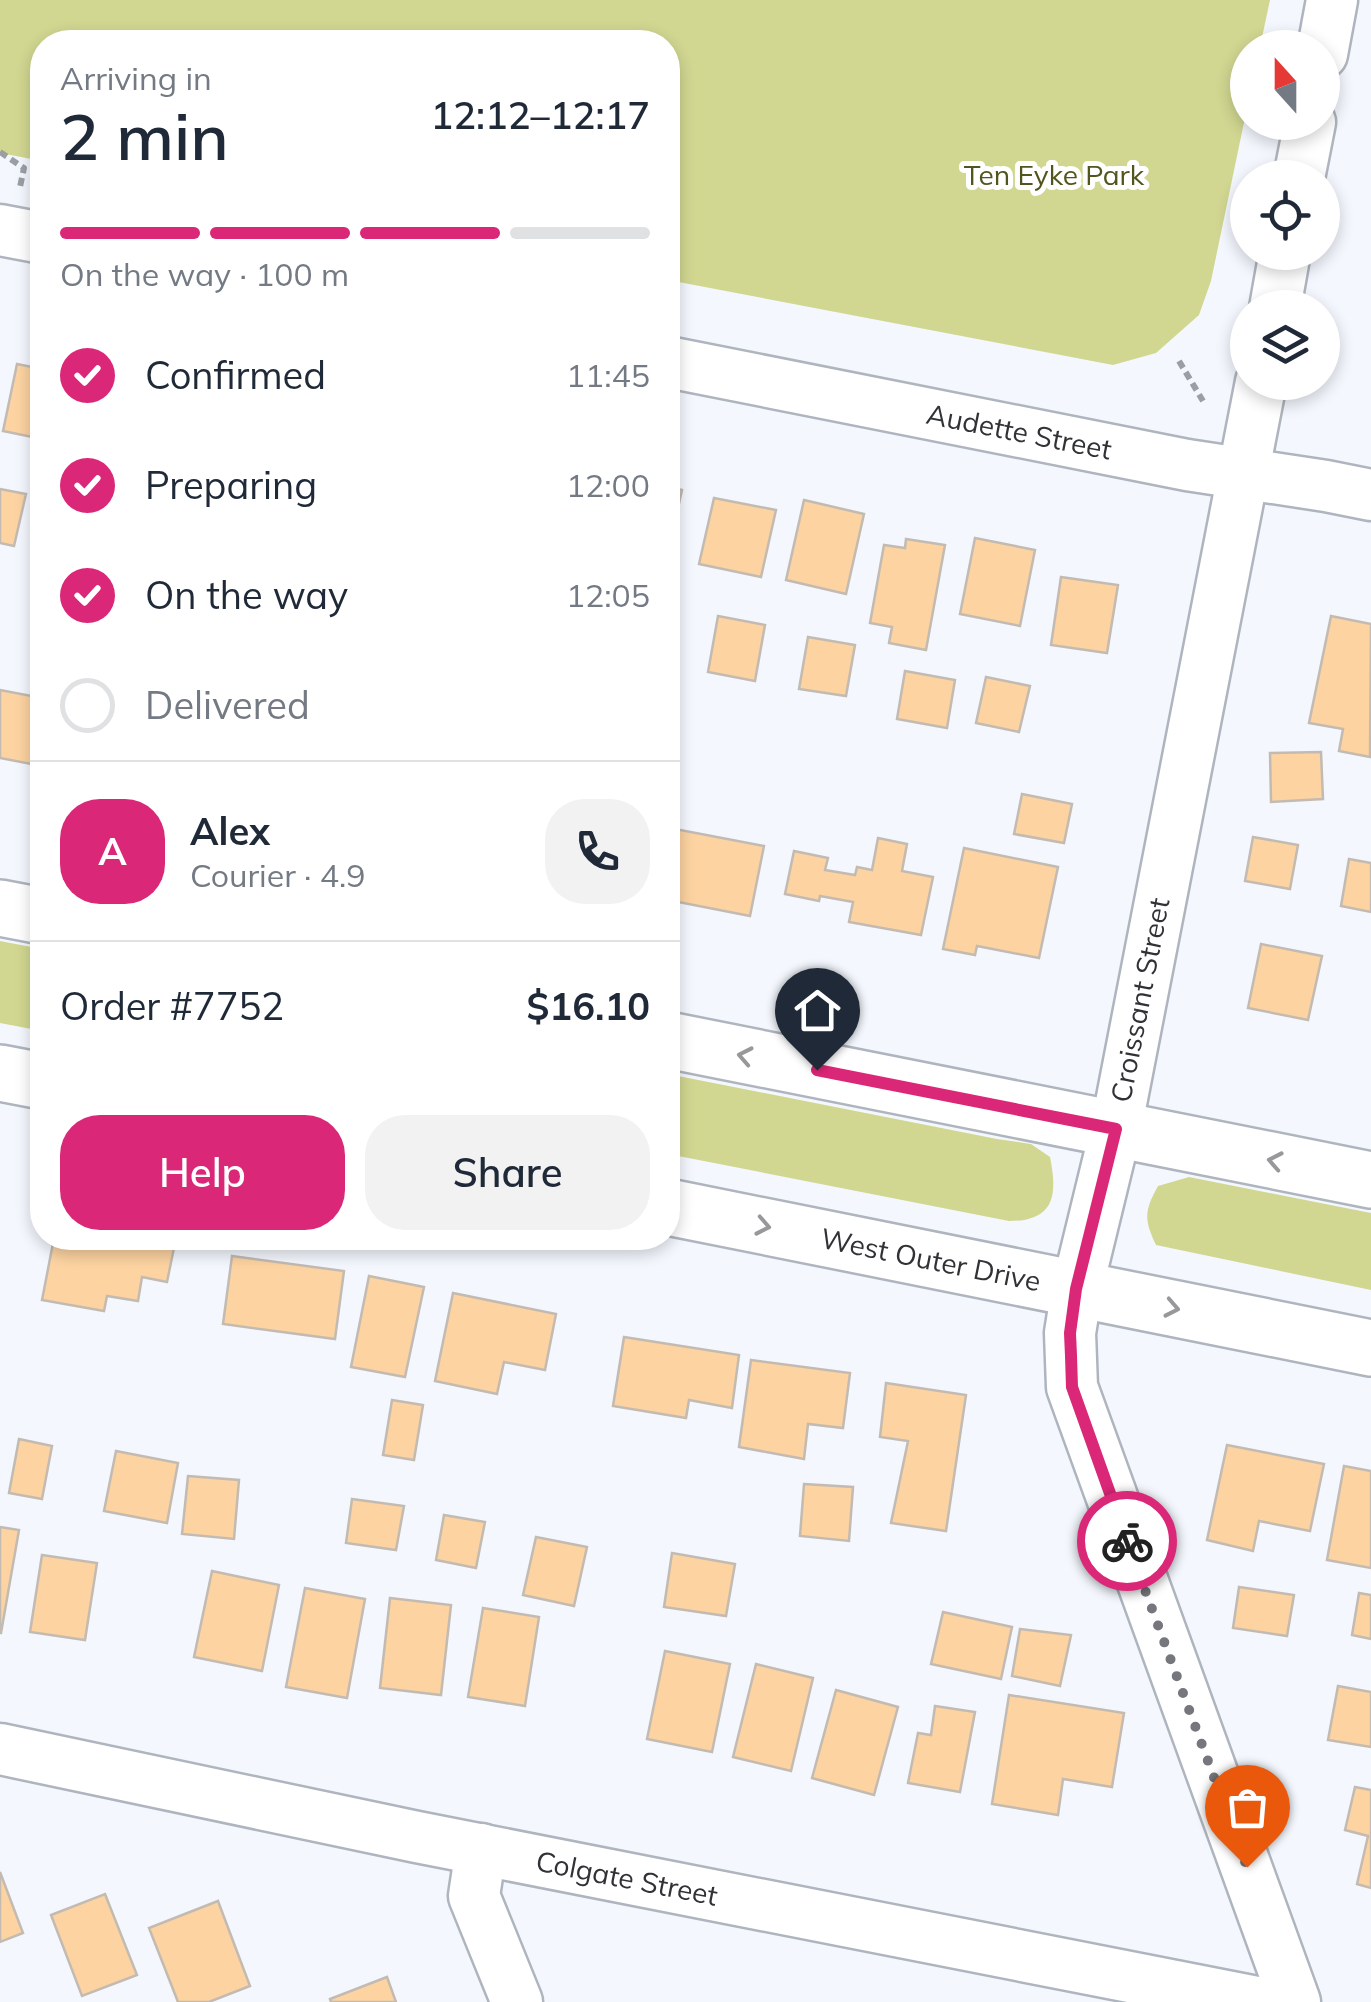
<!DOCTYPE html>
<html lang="en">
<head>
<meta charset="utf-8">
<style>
  body { margin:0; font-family:Mulish,sans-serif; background:#f2f2f3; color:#1f2937; height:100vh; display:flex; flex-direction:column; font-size:38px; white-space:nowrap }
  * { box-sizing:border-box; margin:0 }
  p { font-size:32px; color:#747a83 }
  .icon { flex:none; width:55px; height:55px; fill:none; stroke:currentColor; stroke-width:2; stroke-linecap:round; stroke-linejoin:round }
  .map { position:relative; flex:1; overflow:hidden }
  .sheet { position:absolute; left:30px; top:30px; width:650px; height:1220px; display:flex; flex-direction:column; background:#fff; border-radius:40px; box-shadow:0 5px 15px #0003 }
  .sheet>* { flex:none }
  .needle { width:65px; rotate:339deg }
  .controls { position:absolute; left:1230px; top:30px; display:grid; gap:20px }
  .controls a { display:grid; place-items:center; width:110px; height:110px; border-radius:50%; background:#fff; box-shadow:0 5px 15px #0003; font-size:50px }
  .pin { position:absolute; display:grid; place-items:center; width:85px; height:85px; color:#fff; margin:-102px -42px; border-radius:50% 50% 50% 0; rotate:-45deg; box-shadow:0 0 10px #0007 }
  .pin .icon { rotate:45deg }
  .courier { position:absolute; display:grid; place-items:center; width:100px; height:100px; margin:-50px; border:8px solid #db2777; border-radius:50%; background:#fff; color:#222; box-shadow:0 2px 12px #0007 }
  .overview em { font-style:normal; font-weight:600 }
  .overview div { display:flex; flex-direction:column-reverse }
  .overview { display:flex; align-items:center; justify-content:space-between; height:170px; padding:0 30px }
  h1 { font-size:65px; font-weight:600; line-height:75px }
  .bar { display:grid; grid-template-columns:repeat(4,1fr); gap:15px 10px; align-content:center; height:120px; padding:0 30px }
  .bar i { height:12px; border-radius:8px; background:#e0e1e3 }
  .bar .current { background:#db2777 }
  .bar p { grid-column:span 4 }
  .line { display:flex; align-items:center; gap:25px; padding:0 30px; border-top:2px solid #e0e1e3 }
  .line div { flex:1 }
  .round { display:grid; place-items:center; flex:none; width:105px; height:105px; border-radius:40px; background:#f2f2f3 }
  ol { padding:0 30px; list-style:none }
  li { display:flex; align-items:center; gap:30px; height:110px }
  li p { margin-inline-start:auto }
  li .icon { padding:10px; border-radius:50%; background:#db2777; color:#fff; stroke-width:4 }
  li:last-child { color:#747a83 }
  li i { width:55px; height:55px; border:5px solid #e0e1e3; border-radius:50% }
  .cta { display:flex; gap:20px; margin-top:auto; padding:20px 30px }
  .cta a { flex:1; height:115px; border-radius:40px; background:#db2777; color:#fff; font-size:40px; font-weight:600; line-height:115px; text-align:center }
  .cta a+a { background:#f2f2f3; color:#1f2937 }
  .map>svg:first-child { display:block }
</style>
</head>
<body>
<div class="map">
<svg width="1371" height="2002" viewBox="0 0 1371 2002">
  <rect width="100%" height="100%" fill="#f4f8fe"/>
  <g fill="#d1d791">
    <path d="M0 0H1270L1260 47 1248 48 1247 108 1211 281 1199 315 1156 353 1113 365 668 280V42H42V161L0 153Z"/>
    <path d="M0 941 42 949V1031L0 1023Z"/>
    <path d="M668 1074 997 1139 1031 1144 1050 1157C1058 1196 1054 1221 1009 1221L668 1154Z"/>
    <path d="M1189 1177 1371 1213V1290L1156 1245C1144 1220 1144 1211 1158 1186Z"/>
  </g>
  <g fill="#fcd3a1" stroke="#c3bbb2" stroke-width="2.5">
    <path d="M17 364 42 369V439L3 431Z"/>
    <path d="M668 487 682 490 668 553Z"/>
    <path d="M0 489 26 494 14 546 0 543Z"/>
    <path d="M714 498 776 510 761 577 699 564Z"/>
    <path d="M804 500 864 514 846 594 786 580Z"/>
    <path d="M975 538 1035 550 1020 626 960 614Z"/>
    <path d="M906 539 945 545 926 650 889 643 892 627 870 623 884 545 905 548Z"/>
    <path d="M1061 577 1118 585 1107 653 1051 645Z"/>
    <path d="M668 616 676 617 668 675Z"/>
    <path d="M718 616 765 625 755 681 708 672Z"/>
    <path d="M1331 616 1371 624 1370 757 1339 751 1343 729 1309 723Z"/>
    <path d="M808 637 855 645 846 696 799 689Z"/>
    <path d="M905 671 955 680 947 728 897 719Z"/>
    <path d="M986 677 1030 686 1019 732 976 723Z"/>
    <path d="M0 690 42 698V766L0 758Z"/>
    <path d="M1321 752 1323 799 1271 802 1270 753Z"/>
    <path d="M1022 794 1072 804 1064 843 1014 834Z"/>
    <path d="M675 829 764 846 750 916 668 900V867Z"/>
    <path d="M1253 837 1298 845 1290 889 1245 881Z"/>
    <path d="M878 838 907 844 902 871 933 877 921 935 849 922 853 902 820 896 819 901 785 894 794 851 828 858 825 870 855 875 857 867 872 870Z"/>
    <path d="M964 848 1058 867 1039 958 977 946 975 955 943 949Z"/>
    <path d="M1349 859 1371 863V912L1341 906Z"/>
    <path d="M1261 944 1322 956 1308 1020 1248 1008Z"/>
    <path d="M54 1238H176L167 1282 142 1277 138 1301 107 1296 104 1311 42 1300Z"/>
    <path d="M232 1256 344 1271 335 1339 223 1324Z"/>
    <path d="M369 1276 424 1287 405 1377 351 1367Z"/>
    <path d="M453 1293 556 1314 545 1370 504 1362 497 1394 435 1381Z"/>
    <path d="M624 1337 739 1355 732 1408 689 1400 686 1418 613 1406Z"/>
    <path d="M751 1360 850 1373 843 1428 808 1424 804 1459 739 1447Z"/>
    <path d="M886 1383 966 1395 946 1531 891 1523 908 1441 880 1437Z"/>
    <path d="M392 1400 423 1405 414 1460 383 1455Z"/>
    <path d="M19 1439 52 1446 42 1499 9 1493Z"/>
    <path d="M1227 1445 1324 1464 1310 1531 1259 1521 1253 1551 1207 1540Z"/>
    <path d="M116 1451 178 1463 167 1523 104 1511Z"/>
    <path d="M1344 1466 1371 1471V1568L1327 1560Z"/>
    <path d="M188 1476 239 1480 234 1539 182 1534Z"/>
    <path d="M804 1484 853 1487 849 1541 800 1536Z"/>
    <path d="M352 1499 404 1506 396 1550 346 1543Z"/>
    <path d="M444 1515 485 1522 476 1568 436 1560Z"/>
    <path d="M0 1527 19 1530 1 1633H0Z"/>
    <path d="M536 1537 587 1547 574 1606 523 1595Z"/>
    <path d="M672 1553 735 1564 726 1616 664 1607Z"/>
    <path d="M42 1555 97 1563 85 1640 30 1632Z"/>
    <path d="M212 1571 279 1585 262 1671 194 1657Z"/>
    <path d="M1239 1587 1294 1595 1287 1636 1233 1628Z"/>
    <path d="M305 1588 365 1599 347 1698 286 1687Z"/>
    <path d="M1359 1593 1371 1595V1639L1352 1635Z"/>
    <path d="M390 1598 451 1605 441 1695 380 1688Z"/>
    <path d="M483 1608 539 1617 525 1706 468 1697Z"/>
    <path d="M943 1612 1012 1627 1001 1679 931 1664Z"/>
    <path d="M1020 1629 1071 1635 1060 1686 1012 1676Z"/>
    <path d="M665 1651 730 1664 712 1752 647 1739Z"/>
    <path d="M756 1664 813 1678 791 1771 733 1757Z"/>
    <path d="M1338 1686 1371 1692V1747L1328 1740Z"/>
    <path d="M836 1690 898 1707 874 1795 812 1778Z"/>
    <path d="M1009 1695 1124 1713 1112 1787 1063 1779 1058 1815 992 1804Z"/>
    <path d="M935 1706 975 1712 960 1792 908 1783 918 1733 931 1735Z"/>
    <path d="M1355 1787 1371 1790V1888L1357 1884 1368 1836 1345 1830Z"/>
    <path d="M0 1872 23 1933 0 1942Z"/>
    <path d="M105 1894 137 1975 82 1996 51 1915Z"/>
    <path d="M218 1901 250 1986 209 2002H178L149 1928Z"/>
    <path d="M387 1977 396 2002H331L330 1999Z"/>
  </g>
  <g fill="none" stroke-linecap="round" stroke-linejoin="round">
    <defs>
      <g id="street">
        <path d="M1322 54 1332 0"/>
        <path d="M1299 178 1310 122"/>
        <path d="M0 230 42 238"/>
        <path d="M1275 308 1285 252"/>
        <path id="s1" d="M668 362 1187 465 1326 486 1371 495"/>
        <path d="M1261 382 1116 1129 1077 1289 1070 1333 1072 1387 1295 2002"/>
        <path id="s2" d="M0 1749 417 1837 1257 2002"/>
        <path d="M481 1849 474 1896 517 2002"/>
      </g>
      <g id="secondary">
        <path d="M0 908 42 916"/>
        <path d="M668 1040 1371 1180"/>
        <path d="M0 1073 42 1081"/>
        <path id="s3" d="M668 1207 1371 1348"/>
      </g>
    </defs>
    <use href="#street" stroke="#afb5bf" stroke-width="55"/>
    <use href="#secondary" stroke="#afb5bf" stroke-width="60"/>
    <g stroke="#9b9ea3" stroke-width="6" stroke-dasharray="8 5" stroke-linecap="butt">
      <path d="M0 152 24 168 20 187"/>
      <path d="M1179 361 1203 401"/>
    </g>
    <use href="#street" stroke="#fff" stroke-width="50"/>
    <use href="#secondary" stroke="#fff" stroke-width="55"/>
  </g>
  <defs><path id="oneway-chevron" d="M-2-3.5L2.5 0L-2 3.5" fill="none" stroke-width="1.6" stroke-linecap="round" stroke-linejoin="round" transform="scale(2.5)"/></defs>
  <g stroke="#98989a">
    <use href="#oneway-chevron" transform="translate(745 1056) rotate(-169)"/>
    <use href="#oneway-chevron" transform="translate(1275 1161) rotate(-169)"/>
    <use href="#oneway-chevron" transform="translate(763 1226) rotate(11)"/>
    <use href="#oneway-chevron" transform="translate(1172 1308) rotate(11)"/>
  </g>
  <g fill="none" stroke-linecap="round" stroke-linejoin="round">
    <path stroke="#75777c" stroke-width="10" stroke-dasharray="0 18" d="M1127 1541 1247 1867"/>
    <path stroke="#db2777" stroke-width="12" d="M817 1070 1116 1129 1076 1289 1070 1333 1071 1356 1072 1387 1127 1541"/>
  </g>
  <g text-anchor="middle" stroke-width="10" stroke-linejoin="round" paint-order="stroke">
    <g font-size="28" fill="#52551d" stroke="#fff">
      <text x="1054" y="185">Ten Eyke Park</text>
    </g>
    <g font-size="28" fill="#303236" stroke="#fff">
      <text dy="10" stroke="none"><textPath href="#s1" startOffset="358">Audette Street</textPath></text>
      <text transform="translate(1140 1000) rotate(-79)" y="10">Croissant Street</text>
      <text dy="10" stroke="none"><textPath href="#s3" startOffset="268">West Outer Drive</textPath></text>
      <text dy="10" stroke="none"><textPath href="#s2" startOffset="640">Colgate Street</textPath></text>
    </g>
  </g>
</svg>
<div class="controls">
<a><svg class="needle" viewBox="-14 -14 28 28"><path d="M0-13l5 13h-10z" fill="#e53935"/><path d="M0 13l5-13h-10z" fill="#747a83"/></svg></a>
<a><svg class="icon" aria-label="locate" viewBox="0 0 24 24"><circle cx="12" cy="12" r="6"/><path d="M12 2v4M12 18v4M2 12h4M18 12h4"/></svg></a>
<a><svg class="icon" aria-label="layers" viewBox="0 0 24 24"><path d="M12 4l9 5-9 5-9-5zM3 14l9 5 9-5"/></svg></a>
</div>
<div class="pin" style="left:1247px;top:1867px;background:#ea580c"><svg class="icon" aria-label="bag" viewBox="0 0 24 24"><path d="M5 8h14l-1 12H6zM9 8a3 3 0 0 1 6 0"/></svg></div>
<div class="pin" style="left:817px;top:1070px;background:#1f2937"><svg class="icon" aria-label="home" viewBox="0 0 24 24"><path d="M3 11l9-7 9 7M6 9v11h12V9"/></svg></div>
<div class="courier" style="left:1127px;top:1541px"><svg class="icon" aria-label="bike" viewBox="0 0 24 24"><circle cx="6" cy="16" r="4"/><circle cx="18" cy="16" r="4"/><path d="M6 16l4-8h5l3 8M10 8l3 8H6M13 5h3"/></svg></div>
<section class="sheet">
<div class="overview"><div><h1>2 min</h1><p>Arriving in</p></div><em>12:12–12:17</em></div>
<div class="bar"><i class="current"></i><i class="current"></i><i class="current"></i><i></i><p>On the way · 100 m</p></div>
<ol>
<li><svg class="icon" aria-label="check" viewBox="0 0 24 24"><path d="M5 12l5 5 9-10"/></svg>Confirmed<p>11:45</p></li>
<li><svg class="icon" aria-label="check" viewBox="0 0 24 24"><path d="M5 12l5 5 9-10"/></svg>Preparing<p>12:00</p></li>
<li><svg class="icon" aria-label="check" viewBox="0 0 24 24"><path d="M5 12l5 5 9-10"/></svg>On the way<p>12:05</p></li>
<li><i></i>Delivered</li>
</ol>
<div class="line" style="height:180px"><b class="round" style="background:#db2777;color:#fff">A</b><div><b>Alex</b><p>Courier · 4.9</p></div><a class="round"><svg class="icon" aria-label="phone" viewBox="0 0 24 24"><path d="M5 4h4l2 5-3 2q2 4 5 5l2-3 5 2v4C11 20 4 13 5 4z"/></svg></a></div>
<div class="line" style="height:130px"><div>Order #7752</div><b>$16.10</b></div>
<div class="cta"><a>Help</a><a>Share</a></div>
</section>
</div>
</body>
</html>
